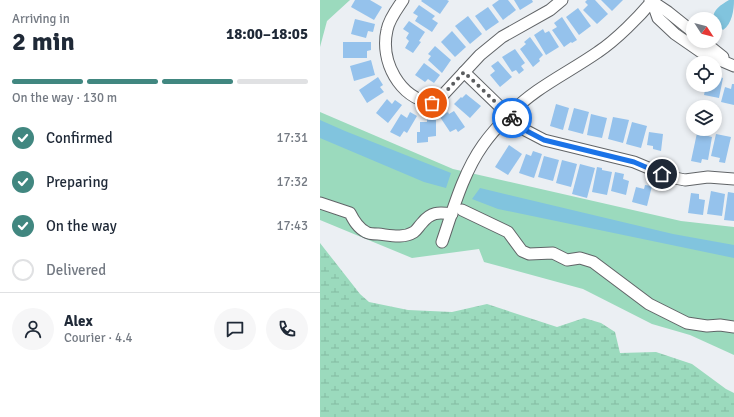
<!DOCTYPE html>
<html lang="en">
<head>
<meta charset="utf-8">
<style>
  body { margin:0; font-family:Signika,sans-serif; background:#f6f6f7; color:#1f2937; height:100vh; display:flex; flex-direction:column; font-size:15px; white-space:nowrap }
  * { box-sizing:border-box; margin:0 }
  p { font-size:13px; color:#747a83 }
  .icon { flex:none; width:22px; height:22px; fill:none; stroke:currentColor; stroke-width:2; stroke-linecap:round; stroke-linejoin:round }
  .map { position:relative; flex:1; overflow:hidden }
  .drawer { display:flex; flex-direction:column; background:#fff; width:320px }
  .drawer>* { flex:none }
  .needle { width:26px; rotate:126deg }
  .controls { position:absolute; left:366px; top:12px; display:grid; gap:8px }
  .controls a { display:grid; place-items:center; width:36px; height:36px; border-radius:50%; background:#fff; box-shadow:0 2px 6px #0003; font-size:20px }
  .pin { position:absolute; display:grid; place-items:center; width:34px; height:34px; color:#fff; margin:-17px; border:2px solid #fff; border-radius:50%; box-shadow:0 1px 4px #0007 }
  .courier { position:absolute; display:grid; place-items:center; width:40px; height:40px; margin:-20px; border:3px solid #1a73e8; border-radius:50%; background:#fff; color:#222; box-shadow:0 1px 5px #0007 }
  .head em { font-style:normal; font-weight:700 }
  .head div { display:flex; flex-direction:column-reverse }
  .head { display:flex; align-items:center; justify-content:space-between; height:68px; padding:0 12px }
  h1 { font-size:26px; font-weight:700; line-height:30px }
  .bar { display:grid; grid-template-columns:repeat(4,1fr); gap:6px 4px; align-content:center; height:48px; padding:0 12px }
  .bar i { height:5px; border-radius:3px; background:#e0e1e3 }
  .bar .selected { background:#418780 }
  .bar p { grid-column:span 4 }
  .line { display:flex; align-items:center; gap:10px; padding:0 12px; border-top:1px solid #e0e1e3 }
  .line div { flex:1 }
  .round { display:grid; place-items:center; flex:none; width:42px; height:42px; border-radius:21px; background:#f6f6f7 }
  ol { padding:0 12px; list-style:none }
  li { display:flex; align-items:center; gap:12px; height:44px }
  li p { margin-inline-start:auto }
  li .icon { padding:4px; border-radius:50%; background:#418780; color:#fff; stroke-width:4 }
  li:last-child { color:#747a83 }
  li i { width:22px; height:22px; border:2px solid #e0e1e3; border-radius:50% }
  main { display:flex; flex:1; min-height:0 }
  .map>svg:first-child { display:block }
</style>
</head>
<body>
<main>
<section class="drawer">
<div class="head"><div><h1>2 min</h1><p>Arriving in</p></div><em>18:00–18:05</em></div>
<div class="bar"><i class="selected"></i><i class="selected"></i><i class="selected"></i><i></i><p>On the way · 130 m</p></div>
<ol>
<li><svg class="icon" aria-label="check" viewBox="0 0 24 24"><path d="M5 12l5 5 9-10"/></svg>Confirmed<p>17:31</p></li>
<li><svg class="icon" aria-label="check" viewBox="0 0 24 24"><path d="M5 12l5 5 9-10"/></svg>Preparing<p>17:32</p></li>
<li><svg class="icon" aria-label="check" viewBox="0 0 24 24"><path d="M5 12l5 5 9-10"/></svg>On the way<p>17:43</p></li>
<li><i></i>Delivered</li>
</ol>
<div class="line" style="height:72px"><a class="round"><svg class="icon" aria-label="person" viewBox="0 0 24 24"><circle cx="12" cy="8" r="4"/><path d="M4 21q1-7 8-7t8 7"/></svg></a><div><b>Alex</b><p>Courier · 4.4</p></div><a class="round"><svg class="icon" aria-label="chat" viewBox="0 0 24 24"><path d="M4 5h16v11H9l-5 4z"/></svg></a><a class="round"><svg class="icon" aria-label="phone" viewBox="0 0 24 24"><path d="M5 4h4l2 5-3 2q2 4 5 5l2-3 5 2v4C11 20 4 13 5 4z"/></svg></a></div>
</section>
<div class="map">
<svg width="414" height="417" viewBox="0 0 414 417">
  <defs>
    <pattern id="wetland-marsh" width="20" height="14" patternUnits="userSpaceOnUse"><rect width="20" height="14" fill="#9bdabd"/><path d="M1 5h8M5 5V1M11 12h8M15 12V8" fill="none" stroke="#84baa1"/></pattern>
  </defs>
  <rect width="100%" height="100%" fill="#ebeff3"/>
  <g fill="#9bdabd">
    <path d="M0 0H30L7 21 0 47Z"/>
    <path d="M0 112 133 169 361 221 414 227V355L370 335 332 324 263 289 164 262 159 249 92 258 0 220Z"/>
  </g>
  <path fill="url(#wetland-marsh)" d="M0 243 40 294 49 302 88 310 132 312 167 304 237 327 264 318 281 323 295 332 300 353 336 352 372 364 406 389 414 393V417H0Z"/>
  <g fill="#81c4de">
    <path d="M409 0H414C414 10 412 24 403 30L395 22V19H393C393 9 401 5 409 0Z"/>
    <path d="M0 120 25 131 131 173 126 188 104 182 0 138Z"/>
    <path d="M160 188 353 234 414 245V258L178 209 152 199Z"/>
  </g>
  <g fill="#95c2ec">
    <path d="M35 0H50L62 7 54 20 31 7Z"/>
    <path d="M102 0H127L129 1 120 14 101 1Z"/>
    <path d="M179 0H188L196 10 183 20 172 5Z"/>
    <path d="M194 0H212L213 2 200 10Z"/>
    <path d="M267 0H275L288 14 277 24 263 10 268 5 265 2Z"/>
    <path d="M281 0H303L292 11Z"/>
    <path d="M99 5 115 16 112 19 118 23 112 32 95 21 98 16 93 13Z"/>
    <path d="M168 7 179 22 166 31 155 16Z"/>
    <path d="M258 8 271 26 259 35 246 17Z"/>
    <path d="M148 16 162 34 150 44 135 26Z"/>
    <path d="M242 17 257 40 252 43 251 42 244 47 232 30 237 27 234 23Z"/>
    <path d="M35 19 55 24 53 32 48 31 46 38 31 34Z"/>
    <path d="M89 21 105 32 99 41 101 42 93 53 85 48 89 41 86 38 89 33 83 29Z"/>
    <path d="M223 29 225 33 229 31 239 47 226 55 214 35Z"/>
    <path d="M132 31 146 47 135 57 121 42Z"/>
    <path d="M210 37 223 55 219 59 220 61 213 67 200 49 206 44 204 42Z"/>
    <path d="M23 42H51V50L47 51V58H23Z"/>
    <path d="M115 46 131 60 122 73 108 60 111 56 108 54Z"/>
    <path d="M195 49 205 63 201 66 204 70 199 74 196 70 192 72 182 57Z"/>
    <path d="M51 60 55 75 34 81 30 66Z"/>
    <path d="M178 61 192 77 180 87 170 75 175 71 171 66Z"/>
    <path d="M104 63 120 75 114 83 108 79 105 82 95 75Z"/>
    <path d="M397 76 403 78 399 98 384 95 386 85H395Z"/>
    <path d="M58 77 63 85 60 87 64 92 47 103 39 90Z"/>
    <path d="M412 84H414V105L401 102 405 87 411 89Z"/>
    <path d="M146 94 161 106 150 118 134 104 141 97 142 98Z"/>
    <path d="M67 99 72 104 75 100 82 105 68 123 56 113Z"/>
    <path d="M236 104 249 108 243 130 230 126Z"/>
    <path d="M254 108 269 112 263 134 248 130Z"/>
    <path d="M134 111 145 127 138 132 136 129 130 132 120 117 128 112 129 114Z"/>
    <path d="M90 112 97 116 87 133 84 131 80 137 70 132 81 114 87 118Z"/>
    <path d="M271 114 287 118 282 138 267 135Z"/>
    <path d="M107 116H116V136L108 137V142L97 143V132H100V122H107Z"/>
    <path d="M293 117 309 120 303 143 288 139Z"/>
    <path d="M312 122 327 126 321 148 306 144Z"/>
    <path d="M329 132 343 134 341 151 333 149V146L327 145Z"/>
    <path d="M377 133 392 137 388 160 382 159 381 163 371 161Z"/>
    <path d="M396 134 411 137 405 163 399 162 400 158 391 156Z"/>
    <path d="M189 145 202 154 188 175 175 167Z"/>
    <path d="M213 151 222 154 214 178 199 173 206 154 211 156Z"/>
    <path d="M224 156 239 160 233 181 218 177Z"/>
    <path d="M242 160 257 164 251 187 236 183Z"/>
    <path d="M260 164 275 168 267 198 252 194Z"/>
    <path d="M277 167 282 168V170L292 172 287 195 272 192Z"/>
    <path d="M295 172 304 174 303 179 309 181 306 195 291 191Z"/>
    <path d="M325 185 332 186 327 206 312 202 316 187 324 189Z"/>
    <path d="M391 191 405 194 402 216 387 214Z"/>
    <path d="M408 192 414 193V221L404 220Z"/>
    <path d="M371 193 379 194V199L385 200 383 215 368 213Z"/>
  </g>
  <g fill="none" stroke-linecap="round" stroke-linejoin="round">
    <defs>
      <g id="minor">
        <path d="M83 0C77 9 69 19 67 30 60 61 79 98 112 103L121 97 160 55 182 37 230 10 242 0"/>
        <path d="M330 0 348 12 373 32"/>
        <path d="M332 1 338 18 355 34 381 52 414 66"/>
        <path d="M383 41 403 57"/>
        <path d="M144 72 203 129 224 140 314 162 350 177 365 180 388 177 414 179"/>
        <path d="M0 203 30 213C34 221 38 228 46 232 49 234 54 234 58 234 69 235 83 239 94 232 97 230 99 226 102 223 111 212 118 212 132 214"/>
        <path d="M142 210 188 232 202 251 209 254 233 253 247 260 260 258 273 262 329 304 367 323 387 326 400 325 414 327"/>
        <path d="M122 242C133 210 143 173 163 145 170 135 180 124 189 115 214 88 248 73 278 52 296 40 319 17 333 0"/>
      </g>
    </defs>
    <use href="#minor" stroke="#616467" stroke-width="13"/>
    <use href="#minor" stroke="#fff" stroke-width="11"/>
  </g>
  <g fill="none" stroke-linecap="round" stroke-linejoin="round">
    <path stroke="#5b5d5f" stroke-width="4" stroke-dasharray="0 7.2" d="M112 103 121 97 144 72 192 118"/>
    <path stroke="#1a73e8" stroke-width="5" d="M192 118 203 129 224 140 314 162 342 174"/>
  </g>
</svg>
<div class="controls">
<a><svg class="needle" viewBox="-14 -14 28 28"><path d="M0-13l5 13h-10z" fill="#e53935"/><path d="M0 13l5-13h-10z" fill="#747a83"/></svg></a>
<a><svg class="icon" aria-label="locate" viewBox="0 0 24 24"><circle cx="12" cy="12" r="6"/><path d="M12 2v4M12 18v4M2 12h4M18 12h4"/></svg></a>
<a><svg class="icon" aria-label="layers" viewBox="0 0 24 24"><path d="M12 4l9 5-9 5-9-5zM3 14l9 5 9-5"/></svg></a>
</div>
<div class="pin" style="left:112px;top:103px;background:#ea580c"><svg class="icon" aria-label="bag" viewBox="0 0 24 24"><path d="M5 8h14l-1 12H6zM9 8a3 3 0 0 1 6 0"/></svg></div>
<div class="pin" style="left:342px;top:174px;background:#1f2937"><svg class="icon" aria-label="home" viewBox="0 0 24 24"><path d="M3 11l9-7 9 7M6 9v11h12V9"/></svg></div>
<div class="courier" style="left:192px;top:118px"><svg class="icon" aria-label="bike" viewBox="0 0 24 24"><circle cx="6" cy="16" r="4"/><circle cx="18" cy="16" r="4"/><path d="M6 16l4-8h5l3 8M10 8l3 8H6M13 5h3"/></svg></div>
</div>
</main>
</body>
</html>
